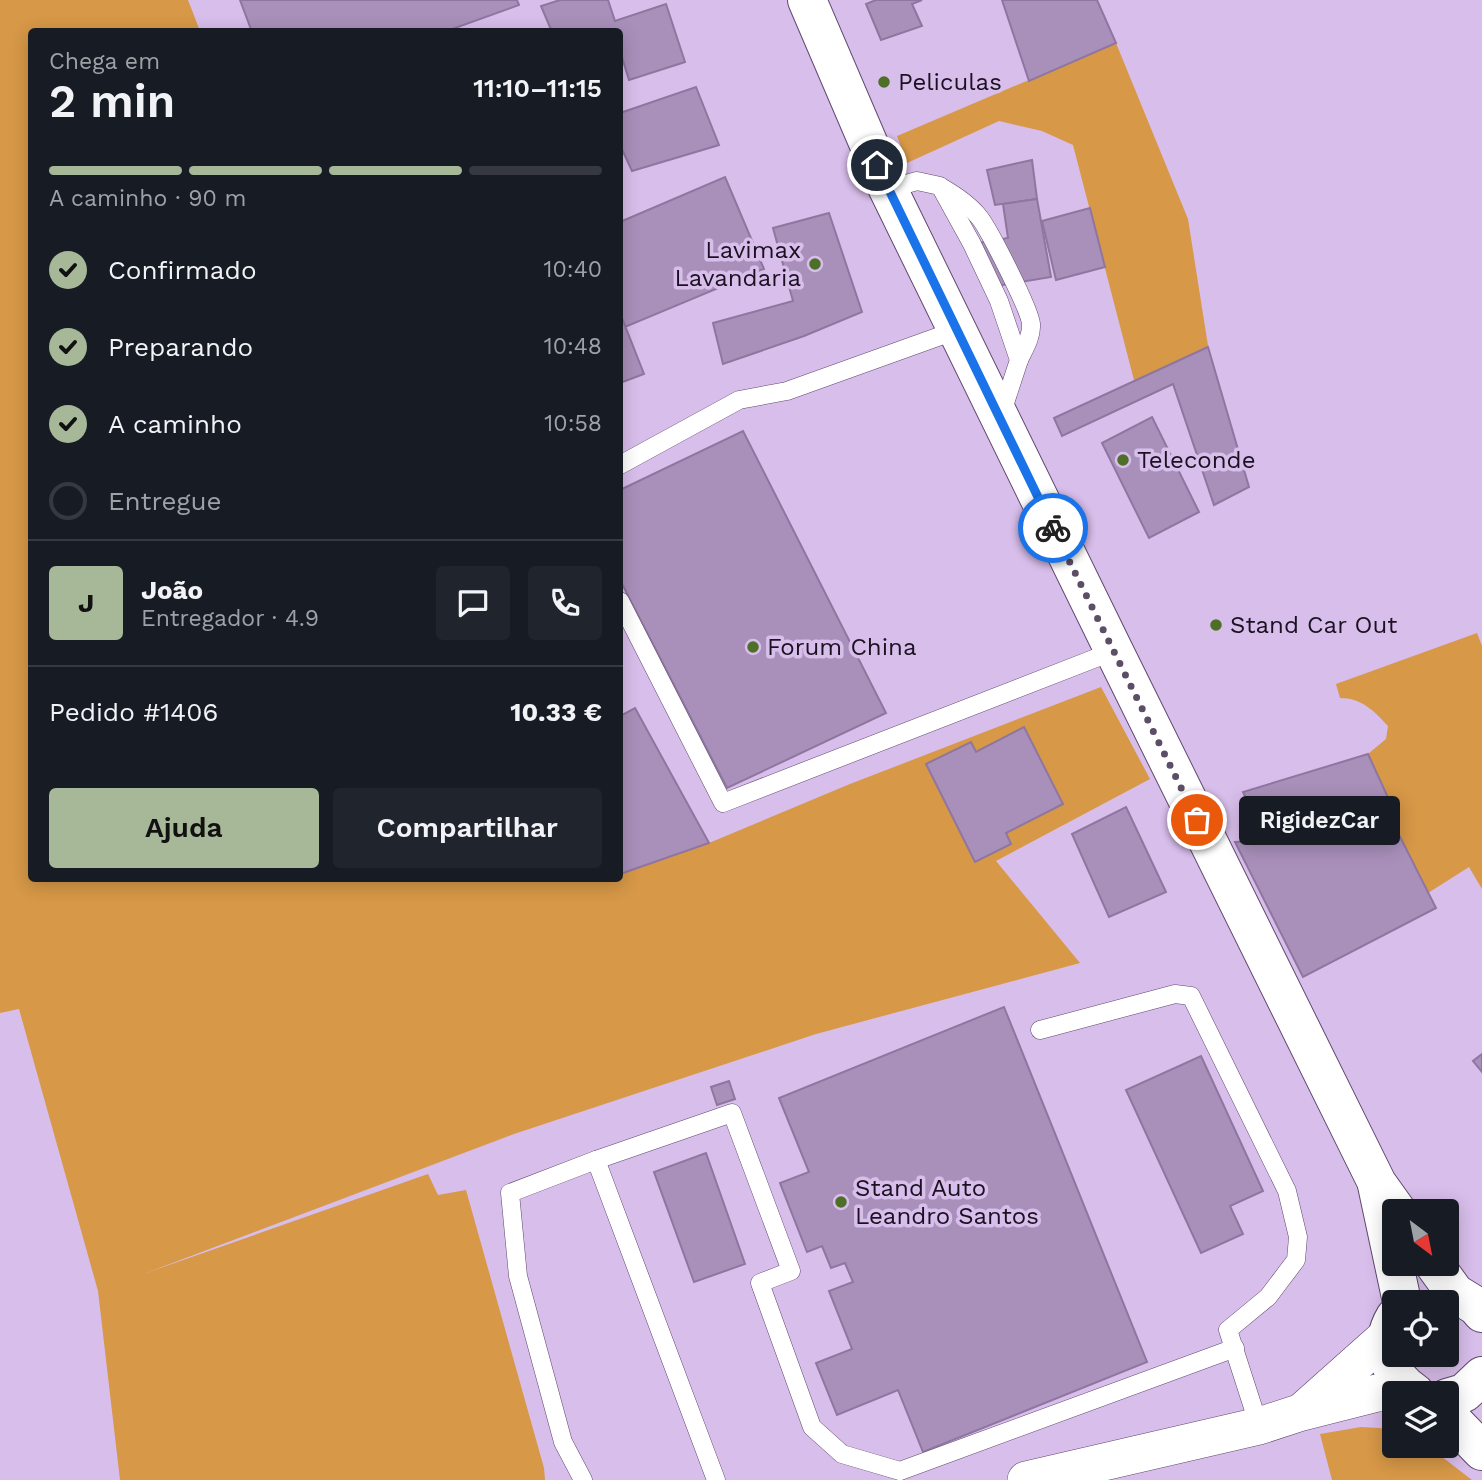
<!DOCTYPE html>
<html lang="pt">
<head>
<meta charset="utf-8">
<style>
  body { margin:0; font-family:"Work Sans",sans-serif; background:#20242c; color:#f1f3f6; height:100vh; display:flex; flex-direction:column; font-size:26px; white-space:nowrap }
  * { box-sizing:border-box; margin:0 }
  p { font-size:23px; color:#9ea1a6 }
  .icon { flex:none; width:38px; height:38px; fill:none; stroke:currentColor; stroke-width:2; stroke-linecap:round; stroke-linejoin:round }
  .map { position:relative; flex:1; overflow:hidden }
  .sheet { position:absolute; left:28px; top:28px; width:595px; height:854px; display:flex; flex-direction:column; background:#171b24; border-radius:7px; box-shadow:0 4px 18px #0003 }
  .sheet>* { flex:none }
  .needle { width:46px; rotate:148deg }
  .fabs { position:absolute; left:1382px; top:1199px; display:grid; gap:14px }
  .fabs a { display:grid; place-items:center; width:77px; height:77px; border-radius:7px; background:#171b24; box-shadow:0 4px 18px #0003; font-size:35px }
  .pin { position:absolute; display:grid; place-items:center; width:60px; height:60px; color:#fff; margin:-30px; border:4px solid #fff; border-radius:50%; box-shadow:0 2px 7px #0007 }
  .courier { position:absolute; display:grid; place-items:center; width:70px; height:70px; margin:-35px; border:5px solid #1a73e8; border-radius:50%; background:#fff; color:#222; box-shadow:0 2px 9px #0007 }
  .bubble { position:absolute; height:49px; border-radius:7px; background:#171b24; box-shadow:0 4px 18px #0003; font-size:23px; font-weight:600; line-height:49px; text-align:center }
  .summary em { font-style:normal; font-weight:600 }
  .summary div { display:flex; flex-direction:column-reverse }
  .summary { display:flex; align-items:center; justify-content:space-between; height:119px; padding:0 21px }
  h1 { font-size:46px; font-weight:600; line-height:52px }
  .bar { display:grid; grid-template-columns:repeat(4,1fr); gap:10px 7px; align-content:center; height:84px; padding:0 21px }
  .bar i { height:9px; border-radius:5px; background:#363941 }
  .bar .current { background:#a7b899 }
  .bar p { grid-column:span 4 }
  .line { display:flex; align-items:center; gap:18px; padding:0 21px; border-top:2px solid #363941 }
  .line div { flex:1 }
  .round { display:grid; place-items:center; flex:none; width:74px; height:74px; border-radius:7px; background:#20242c }
  ol { padding:0 21px; list-style:none }
  li { display:flex; align-items:center; gap:21px; height:77px }
  li p { margin-inline-start:auto }
  li .icon { padding:7px; border-radius:50%; background:#a7b899; color:#111; stroke-width:4 }
  li:last-child { color:#9ea1a6 }
  li i { width:38px; height:38px; border:4px solid #363941; border-radius:50% }
  .cta { display:flex; gap:14px; margin-top:auto; padding:14px 21px }
  .cta a { flex:1; height:80px; border-radius:7px; background:#a7b899; color:#111; font-size:28px; font-weight:600; line-height:80px; text-align:center }
  .cta a+a { background:#20242c; color:#f1f3f6 }
  .map>svg:first-child { display:block }
</style>
</head>
<body>
<div class="map">
<svg width="1482" height="1480" viewBox="0 0 1482 1480">
  <rect width="100%" height="100%" fill="#d8beeb"/>
  <g fill="#d79847">
    <path d="M0 0H188L200 31 32 32V878H620V874L709 843 850 784 1101 687 1150 779 996 861 1080 963 816 1034 514 1134 146 1273 428 1174 438 1195 466 1190 544 1468 545 1480H120L98 1291 19 1009 0 1013Z"/>
    <path d="M1116 43 1188 219 1209 352 1135 384 1073 145 1042 131 999 121 907 163 897 136Z"/>
    <path d="M1477 633 1482 646V889L1469 867 1428 893 1385 807 1368 754 1386 739 1388 726C1374 711 1362 698 1340 698L1336 684Z"/>
    <path d="M1361 1427 1380 1428 1395 1432V1446H1428L1472 1480H1332L1320 1434Z"/>
  </g>
  <g fill="#a990bb" stroke="#8f76a0" stroke-width="2">
    <path d="M240 0H517L519 5 444 32H252Z"/>
    <path d="M560 0H608L615 21 666 4 685 62 629 80 620 51V32H552L541 6Z"/>
    <path d="M876 0H922L912 4 922 26 881 40 866 4Z"/>
    <path d="M1002 0H1097L1116 43 1029 81Z"/>
    <path d="M696 87 719 145 632 171 620 145V113Z"/>
    <path d="M1032 160 1037 199 995 205 987 170Z"/>
    <path d="M725 177 764 269 625 327 620 313V222Z"/>
    <path d="M1037 199 1051 277 991 287 972 244 1008 238 1003 204Z"/>
    <path d="M1090 208 1105 267 1056 280 1042 221Z"/>
    <path d="M829 213 862 312 804 336 723 364 713 323 793 301 773 228Z"/>
    <path d="M620 313 644 374 620 383Z"/>
    <path d="M1208 347 1249 487 1214 505 1173 384 1062 436 1054 418Z"/>
    <path d="M1152 417 1199 512 1149 538 1102 443Z"/>
    <path d="M743 431 886 713 727 788 620 580V490Z"/>
    <path d="M635 708 709 843 620 874V716Z"/>
    <path d="M1024 727 1063 804 1006 833 1011 844 975 862 926 764 971 742 976 752Z"/>
    <path d="M1368 754 1391 804 1308 843 1294 834 1267 841 1243 792Z"/>
    <path d="M1126 807 1166 892 1109 917 1072 834Z"/>
    <path d="M1385 807 1436 908 1303 977 1235 842 1267 841 1294 834 1308 843Z"/>
    <path d="M1004 1007 1147 1362 923 1452 898 1390 837 1415 816 1363 852 1349 829 1291 853 1282 845 1263 831 1268 822 1246 807 1252 780 1183 809 1172 779 1098Z"/>
    <path d="M1482 1054V1072L1473 1061Z"/>
    <path d="M1201 1056 1263 1191 1230 1206 1243 1234 1201 1253 1126 1090Z"/>
    <path d="M729 1081 735 1099 717 1105 711 1087Z"/>
    <path d="M706 1153 745 1264 694 1282 654 1172Z"/>
  </g>
  <g fill="none" stroke-linecap="round" stroke-linejoin="round">
    <defs>
      <g id="lane">
        <path d="M941 187C955 195 969 204 979 217 989 229 1030 310 1031 324 1032 337 1024 349 1019 360"/>
        <path d="M888 189 917 181 940 186 972 244 999 301 1019 360 1002 412"/>
        <path d="M620 465 739 400 787 391 957 330"/>
        <path d="M620 601 723 803 1114 651"/>
        <path d="M1040 1030 1175 994 1191 996 1287 1191 1298 1237 1296 1260 1268 1297 1228 1330 1259 1426"/>
        <path d="M596 1160 732 1113 791 1271 760 1283 812 1427 842 1454 900 1471 1235 1348"/>
        <path d="M583 1480 563 1442 518 1276 510 1193 596 1160 716 1480"/>
      </g>
      <g id="street">
        <path d="M1305 1409 1387 1336"/>
        <path d="M1026 1480 1259 1426 1302 1412 1377 1393H1395"/>
      </g>
      <g id="primary">
        <path d="M807 0 888 189 1114 651 1377 1183 1397 1211"/>
        <path d="M1377 1185 1402 1302"/>
        <path d="M1434 1264 1455 1293 1476 1306 1482 1313"/>
        <path d="M1395 1317C1378 1345 1389 1376 1415 1393"/>
        <path d="M1447 1398 1464 1393 1482 1376"/>
        <path d="M1447 1415 1482 1451"/>
      </g>
    </defs>
    <use href="#lane" stroke="#60496f" stroke-width="19"/>
    <use href="#street" stroke="#60496f" stroke-width="38"/>
    <use href="#primary" stroke="#60496f" stroke-width="40"/>
    <use href="#lane" stroke="#fff" stroke-width="18"/>
    <use href="#street" stroke="#fff" stroke-width="37"/>
    <use href="#primary" stroke="#fff" stroke-width="38"/>
  </g>
  <g fill="none" stroke-linecap="round" stroke-linejoin="round">
    <path stroke="#5d4e68" stroke-width="7" stroke-dasharray="0 12.6" d="M1053 528 1197 820"/>
    <path stroke="#1a73e8" stroke-width="9" d="M877 165 1053 528"/>
  </g>
  <g fill="#4d6f27" stroke="#d8beeb" stroke-width="2.5">
    <circle cx="884" cy="82" r="7"/>
    <circle cx="815" cy="264" r="7"/>
    <circle cx="1123" cy="460" r="7"/>
    <circle cx="1216" cy="625" r="7"/>
    <circle cx="753" cy="647" r="7"/>
    <circle cx="841" cy="1202" r="7"/>
  </g>
  <g text-anchor="middle" stroke-width="7" stroke-linejoin="round" paint-order="stroke">
    <g font-size="24" fill="#1b1121" stroke="#d8beeb" text-anchor="start">
      <text x="898" y="90">Peliculas</text>
      <text x="801" y="258" text-anchor="end">Lavimax<tspan x="801" dy="28">Lavandaria</tspan></text>
      <text x="1137" y="468">Teleconde</text>
      <text x="1230" y="633">Stand Car Out</text>
      <text x="767" y="655">Forum China</text>
      <text x="855" y="1196">Stand Auto<tspan x="855" dy="28">Leandro Santos</tspan></text>
    </g>
  </g>
</svg>
<div class="fabs">
<a><svg class="needle" viewBox="-14 -14 28 28"><path d="M0-13l5 13h-10z" fill="#e53935"/><path d="M0 13l5-13h-10z" fill="#9ea1a6"/></svg></a>
<a><svg class="icon" aria-label="locate" viewBox="0 0 24 24"><circle cx="12" cy="12" r="6"/><path d="M12 2v4M12 18v4M2 12h4M18 12h4"/></svg></a>
<a><svg class="icon" aria-label="layers" viewBox="0 0 24 24"><path d="M12 4l9 5-9 5-9-5zM3 14l9 5 9-5"/></svg></a>
</div>
<div class="pin" style="left:1197px;top:820px;background:#ea580c"><svg class="icon" aria-label="bag" viewBox="0 0 24 24"><path d="M5 8h14l-1 12H6zM9 8a3 3 0 0 1 6 0"/></svg></div>
<div class="pin" style="left:877px;top:165px;background:#1f2937"><svg class="icon" aria-label="home" viewBox="0 0 24 24"><path d="M3 11l9-7 9 7M6 9v11h12V9"/></svg></div>
<div class="courier" style="left:1053px;top:528px"><svg class="icon" aria-label="bike" viewBox="0 0 24 24"><circle cx="6" cy="16" r="4"/><circle cx="18" cy="16" r="4"/><path d="M6 16l4-8h5l3 8M10 8l3 8H6M13 5h3"/></svg></div>
<div class="bubble" style="left:1239px;top:796px;width:161px">RigidezCar</div>
<section class="sheet">
<div class="summary"><div><h1>2 min</h1><p>Chega em</p></div><em>11:10–11:15</em></div>
<div class="bar"><i class="current"></i><i class="current"></i><i class="current"></i><i></i><p>A caminho · 90 m</p></div>
<ol>
<li><svg class="icon" aria-label="check" viewBox="0 0 24 24"><path d="M5 12l5 5 9-10"/></svg>Confirmado<p>10:40</p></li>
<li><svg class="icon" aria-label="check" viewBox="0 0 24 24"><path d="M5 12l5 5 9-10"/></svg>Preparando<p>10:48</p></li>
<li><svg class="icon" aria-label="check" viewBox="0 0 24 24"><path d="M5 12l5 5 9-10"/></svg>A caminho<p>10:58</p></li>
<li><i></i>Entregue</li>
</ol>
<div class="line" style="height:126px"><b class="round" style="background:#a7b899;color:#111">J</b><div><b>João</b><p>Entregador · 4.9</p></div><a class="round"><svg class="icon" aria-label="chat" viewBox="0 0 24 24"><path d="M4 5h16v11H9l-5 4z"/></svg></a><a class="round"><svg class="icon" aria-label="phone" viewBox="0 0 24 24"><path d="M5 4h4l2 5-3 2q2 4 5 5l2-3 5 2v4C11 20 4 13 5 4z"/></svg></a></div>
<div class="line" style="height:91px"><div>Pedido #1406</div><b>10.33 €</b></div>
<div class="cta"><a>Ajuda</a><a>Compartilhar</a></div>
</section>
</div>
</body>
</html>
